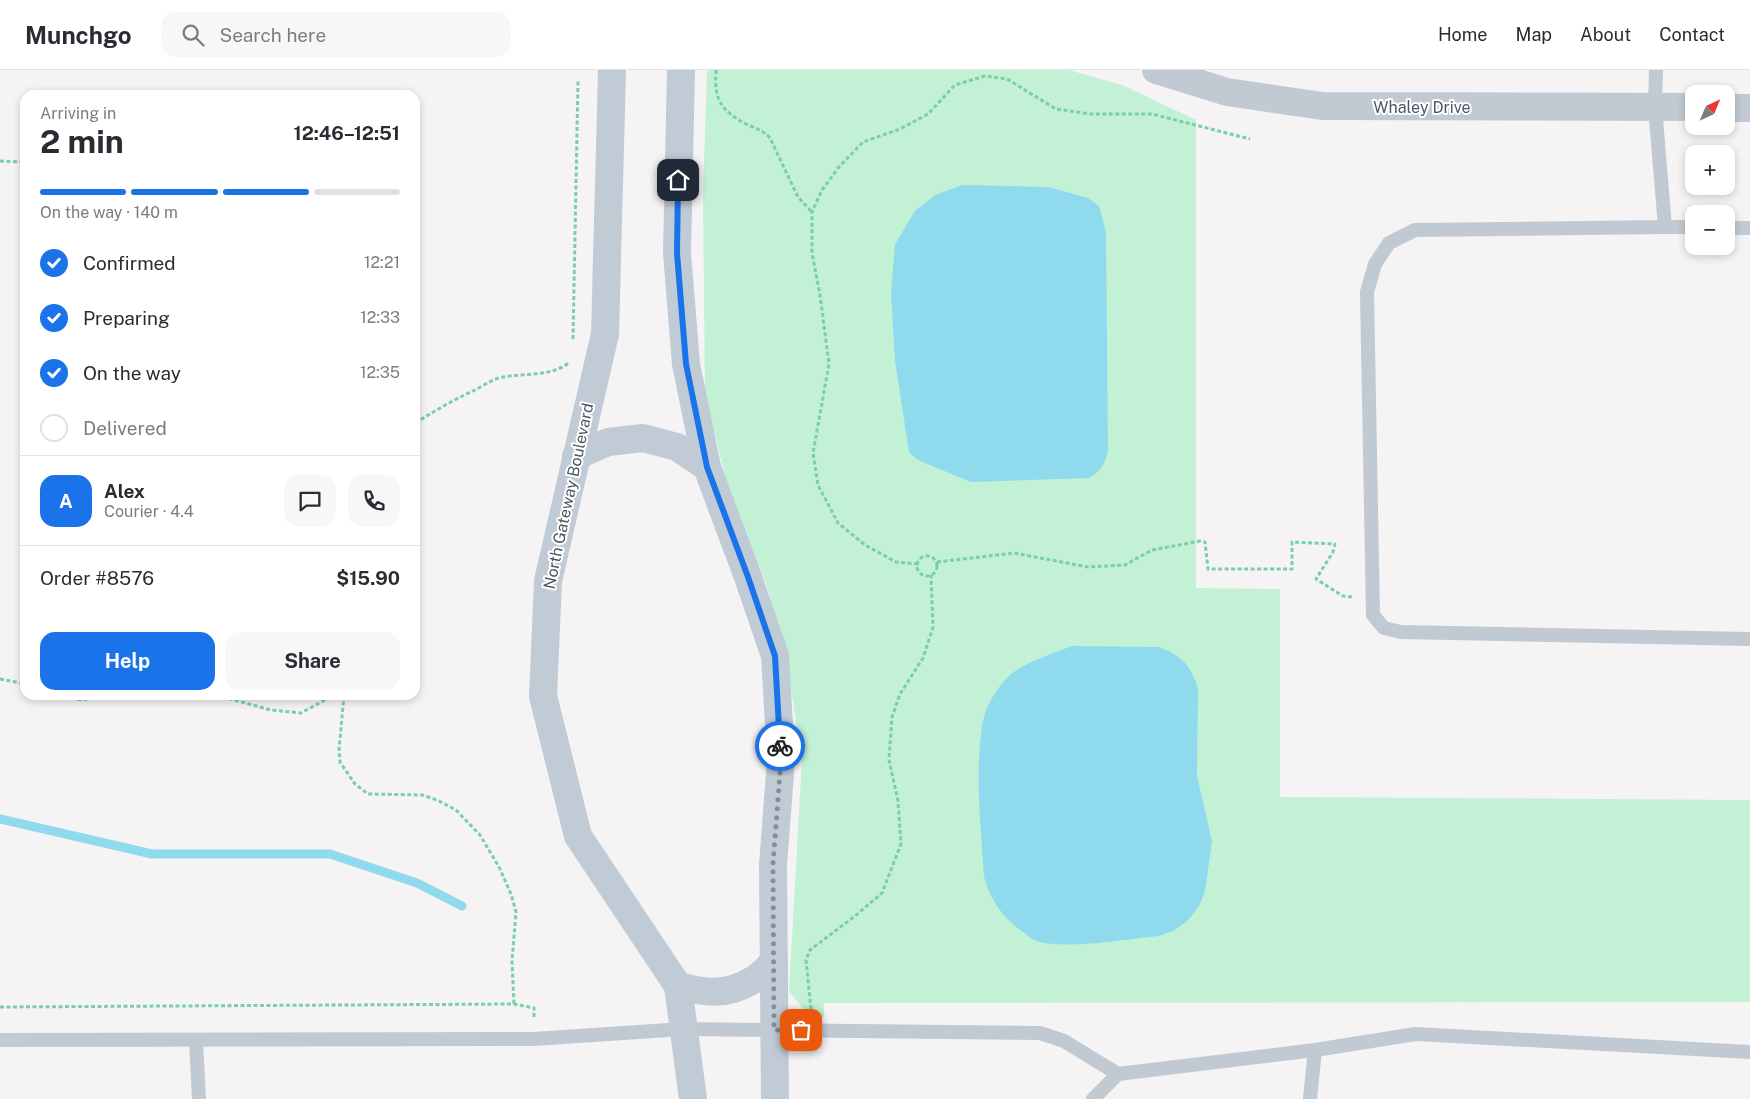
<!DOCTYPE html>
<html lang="en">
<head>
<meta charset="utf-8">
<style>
  body { margin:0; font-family:"Public Sans",sans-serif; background:#f7f7f7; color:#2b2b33; height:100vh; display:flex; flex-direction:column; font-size:19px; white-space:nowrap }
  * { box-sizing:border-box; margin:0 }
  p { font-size:16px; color:#7c7c81 }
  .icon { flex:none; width:28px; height:28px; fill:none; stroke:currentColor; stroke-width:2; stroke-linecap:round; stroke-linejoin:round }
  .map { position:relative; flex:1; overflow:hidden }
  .side { position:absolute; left:20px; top:20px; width:400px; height:610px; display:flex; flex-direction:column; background:#fff; border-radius:15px; box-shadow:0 2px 8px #0003 }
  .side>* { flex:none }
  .needle { width:32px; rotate:44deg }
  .tools { position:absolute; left:1685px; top:15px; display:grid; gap:10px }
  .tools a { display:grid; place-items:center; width:50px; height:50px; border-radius:10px; background:#fff; box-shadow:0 2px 8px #0003; font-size:25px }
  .pin { position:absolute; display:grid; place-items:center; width:42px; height:42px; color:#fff; margin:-21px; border-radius:10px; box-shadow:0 2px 8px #0006 }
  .courier { position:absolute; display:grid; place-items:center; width:50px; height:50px; margin:-25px; border:4px solid #1a73e8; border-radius:50%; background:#fff; color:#222; box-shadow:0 1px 6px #0007 }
  .headline em { font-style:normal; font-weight:700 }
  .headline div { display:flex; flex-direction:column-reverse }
  .headline { display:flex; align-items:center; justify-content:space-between; height:85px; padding:0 20px }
  h1 { font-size:32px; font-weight:700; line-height:38px }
  .bar { display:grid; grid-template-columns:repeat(4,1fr); gap:8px 5px; align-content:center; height:60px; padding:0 20px }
  .bar i { height:6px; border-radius:4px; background:#e1e1e2 }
  .bar .selected { background:#1a73e8 }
  .bar p { grid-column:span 4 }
  .line { display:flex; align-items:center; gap:12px; padding:0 20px; border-top:1px solid #e1e1e2 }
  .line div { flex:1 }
  .round { display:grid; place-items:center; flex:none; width:52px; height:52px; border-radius:15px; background:#f7f7f7 }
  ol { padding:0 20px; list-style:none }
  li { display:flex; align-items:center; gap:15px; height:55px }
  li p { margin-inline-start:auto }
  li .icon { padding:5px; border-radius:50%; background:#1a73e8; color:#fff; stroke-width:4 }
  li:last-child { color:#7c7c81 }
  li i { width:28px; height:28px; border:2px solid #e1e1e2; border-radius:50% }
  .button { display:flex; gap:10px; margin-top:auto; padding:10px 20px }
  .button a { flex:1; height:58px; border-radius:15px; background:#1a73e8; color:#fff; font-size:20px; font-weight:700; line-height:58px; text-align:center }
  .button a+a { background:#f7f7f7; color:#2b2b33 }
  header { display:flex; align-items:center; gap:30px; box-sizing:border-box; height:70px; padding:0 25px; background:#fff; border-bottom:1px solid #e1e1e2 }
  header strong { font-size:24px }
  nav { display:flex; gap:28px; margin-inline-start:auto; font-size:18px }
  .search { width:350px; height:45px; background:#f7f7f7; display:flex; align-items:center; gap:12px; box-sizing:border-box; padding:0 18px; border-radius:15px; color:#7c7c81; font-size:19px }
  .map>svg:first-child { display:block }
</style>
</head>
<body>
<header>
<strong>Munchgo</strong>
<div class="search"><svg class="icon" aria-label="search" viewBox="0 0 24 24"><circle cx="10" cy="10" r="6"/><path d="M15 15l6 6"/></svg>Search here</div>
<nav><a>Home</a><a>Map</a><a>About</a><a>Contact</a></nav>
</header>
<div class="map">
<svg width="1750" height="1029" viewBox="0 0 1750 1029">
  <rect width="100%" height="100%" fill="#f5f3f3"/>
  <path fill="#c3f1d5" d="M709 0H1069L1122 15 1196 50V518L1280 519V727L1750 730V932L824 933V948L810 947 789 921 802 689 789 606 769 522 726 409 705 325 703 122 707 2Z"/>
  <g fill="#90daee">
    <path d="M963 115 1048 117 1088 128 1099 136 1106 162 1108 381C1105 395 1100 402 1088 408L971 412 918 390 909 382 895 291 891 222 895 174 915 141 935 125Z"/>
    <path d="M1072 576 1159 577C1180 584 1192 597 1198 618L1197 706 1212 771 1205 821 1201 832 1194 843 1185 853 1173 861 1159 866C1126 869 1067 880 1036 871 1032 869 1027 865 1023 862 1003 848 991 831 984 807 981 756 974 702 983 651 986 635 998 616 1010 605 1022 594 1056 582 1072 576Z"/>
  </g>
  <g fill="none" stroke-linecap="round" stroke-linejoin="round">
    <path stroke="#90daee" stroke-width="9" d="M0 749 152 784H330L417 813 462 836"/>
    <g stroke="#7ad0a6" stroke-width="3" stroke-dasharray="4 2.5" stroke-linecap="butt">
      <path d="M716 0C714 29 720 40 746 54 755 58 763 60 770 68L798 127 812 142"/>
      <path d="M0 91 25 92"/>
      <path d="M573 269 578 10"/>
      <path d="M415 352H417C436 340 455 329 475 320 483 316 491 310 499 308 523 302 550 308 570 292"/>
      <circle cx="927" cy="496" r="10"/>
      <path d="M937 492 1014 483 1088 497 1125 495 1152 480 1200 471 1205 472 1208 499H1292V472L1335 474 1333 482 1316 509 1343 526 1352 527"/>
      <path d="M918 494 896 492 865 475 838 453 818 415 813 383 829 294 820 225 812 183V142L822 120 838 98 863 72 900 59 928 44 955 15 985 6 1007 9 1056 39 1090 44H1152L1250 69"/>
      <path d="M0 609 25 614"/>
      <path d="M65 625 81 630 112 625"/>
      <path d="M216 625 271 640 301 643 334 625"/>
      <path d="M344 625 339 680 340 692 355 714 368 724 422 725 437 730 456 740 480 765 499 797 511 824 516 842 512 891 514 934"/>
      <path d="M0 937 514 934 534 938V948"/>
      <path d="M811 939 806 890 810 880 855 846 882 823 901 774 898 731 889 690 892 647 900 624 923 588 933 557 931 505"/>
    </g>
    <g stroke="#c1cad2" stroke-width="14">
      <path d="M1656 0 1655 37 1665 157 1415 160 1389 173 1375 194 1367 222 1373 545 1384 558 1401 562 1750 569"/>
      <path d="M1665 157H1694"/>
      <path d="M1726 158H1750"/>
      <path d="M0 970 533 969 684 959 1040 963 1064 971 1118 1004 1315 980 1416 964 1750 982"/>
      <path d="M196 970 199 1029"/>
      <path d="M1093 1029 1118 1004"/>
      <path d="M1310 1029 1315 980"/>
    </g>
    <g stroke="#c1cad2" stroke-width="28">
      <path d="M1156 0 1227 22 1322 36 1694 37"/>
      <path d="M1726 38H1750"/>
    </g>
    <g stroke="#c1cbd6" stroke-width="28">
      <path d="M612 0 605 264 548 511 543 626 578 766 678 916 693 1029"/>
      <path d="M681 0 677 183 686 294 707 397 748 507 775 586 781 690 773 795 775 1029"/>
      <path d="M576 386 608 372 643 368 677 377 707 397"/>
      <path d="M678 916C706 923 727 926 753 910 761 906 767 898 774 892"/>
    </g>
  </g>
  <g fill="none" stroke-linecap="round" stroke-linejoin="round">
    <path stroke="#868d94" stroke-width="5" stroke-dasharray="0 9" d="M780 676 781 690 773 794 774 960H801"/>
    <path stroke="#1a73e8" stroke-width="6" d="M678 110 677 183 686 294 707 397 748 507 775 586 780 676"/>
  </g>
  <g text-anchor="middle" stroke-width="4" stroke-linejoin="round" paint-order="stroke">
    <g font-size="16" fill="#4a5661" stroke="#fff">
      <text x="1422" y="43">Whaley Drive</text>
      <text transform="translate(568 426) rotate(-78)" y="6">North Gateway Boulevard</text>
    </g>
  </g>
</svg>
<div class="tools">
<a><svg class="needle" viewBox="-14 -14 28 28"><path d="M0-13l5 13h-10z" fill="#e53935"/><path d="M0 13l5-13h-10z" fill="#7c7c81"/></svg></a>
<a>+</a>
<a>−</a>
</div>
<div class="pin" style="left:801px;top:960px;background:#ea580c"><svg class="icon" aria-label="bag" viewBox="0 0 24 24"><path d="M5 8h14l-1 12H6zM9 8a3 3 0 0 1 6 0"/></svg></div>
<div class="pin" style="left:678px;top:110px;background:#1f2937"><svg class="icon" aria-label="home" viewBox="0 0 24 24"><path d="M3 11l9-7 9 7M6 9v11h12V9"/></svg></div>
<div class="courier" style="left:780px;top:676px"><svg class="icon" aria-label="bike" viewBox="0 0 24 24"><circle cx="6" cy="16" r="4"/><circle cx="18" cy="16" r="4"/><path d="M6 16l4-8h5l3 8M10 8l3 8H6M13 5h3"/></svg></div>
<section class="side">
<div class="headline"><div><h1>2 min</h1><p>Arriving in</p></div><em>12:46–12:51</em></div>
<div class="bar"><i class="selected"></i><i class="selected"></i><i class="selected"></i><i></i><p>On the way · 140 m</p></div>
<ol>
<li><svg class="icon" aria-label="check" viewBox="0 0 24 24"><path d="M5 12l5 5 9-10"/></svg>Confirmed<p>12:21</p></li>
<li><svg class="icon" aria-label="check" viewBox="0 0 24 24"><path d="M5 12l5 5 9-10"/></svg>Preparing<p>12:33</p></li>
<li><svg class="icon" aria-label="check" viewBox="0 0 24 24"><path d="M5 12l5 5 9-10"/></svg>On the way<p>12:35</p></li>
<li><i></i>Delivered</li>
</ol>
<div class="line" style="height:90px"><b class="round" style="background:#1a73e8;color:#fff">A</b><div><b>Alex</b><p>Courier · 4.4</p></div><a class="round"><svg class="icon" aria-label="chat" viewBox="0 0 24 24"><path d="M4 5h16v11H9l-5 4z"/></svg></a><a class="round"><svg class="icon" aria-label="phone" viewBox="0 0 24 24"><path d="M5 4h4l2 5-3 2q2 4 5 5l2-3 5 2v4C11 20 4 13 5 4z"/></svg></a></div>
<div class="line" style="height:65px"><div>Order #8576</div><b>$15.90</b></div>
<div class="button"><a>Help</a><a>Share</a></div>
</section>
</div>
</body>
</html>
